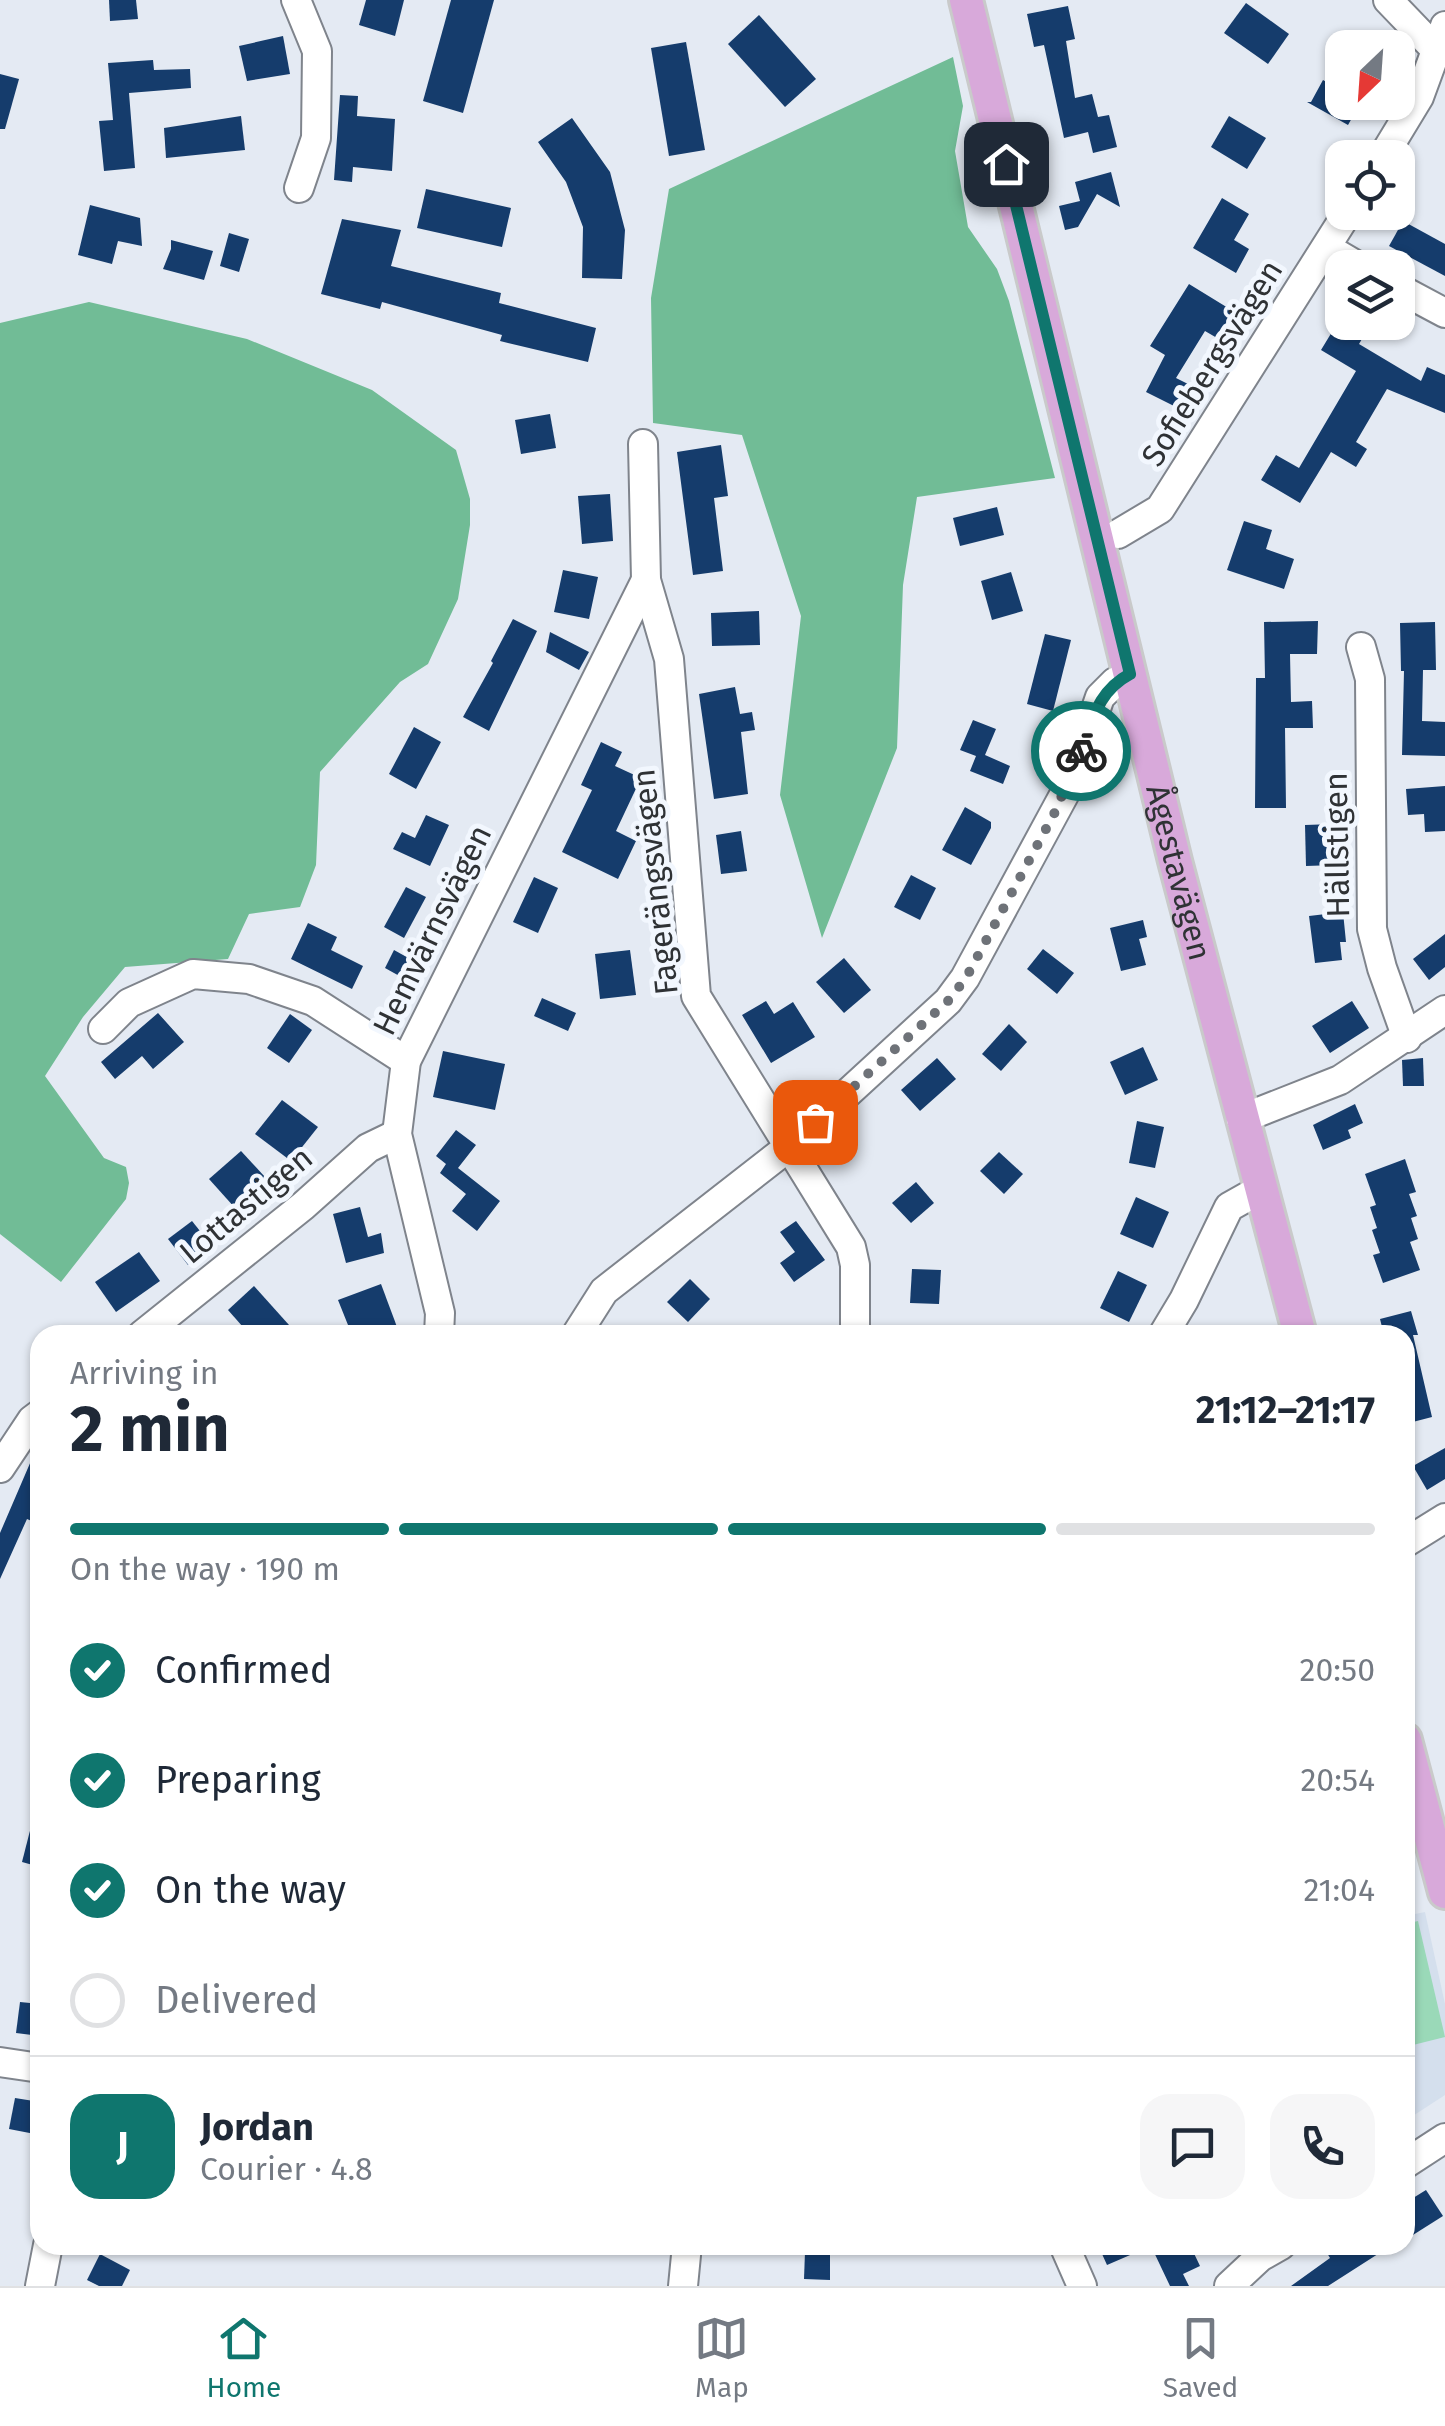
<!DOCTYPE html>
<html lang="en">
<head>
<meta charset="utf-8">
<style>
  body { margin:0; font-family:"Fira Sans",sans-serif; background:#f6f6f7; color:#1f2937; height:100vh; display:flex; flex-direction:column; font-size:38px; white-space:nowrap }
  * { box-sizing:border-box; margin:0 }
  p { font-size:32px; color:#747a83 }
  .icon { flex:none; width:55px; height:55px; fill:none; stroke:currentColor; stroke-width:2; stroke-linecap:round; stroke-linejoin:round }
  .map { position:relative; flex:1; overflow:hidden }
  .panel { position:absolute; left:30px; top:1325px; width:1385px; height:930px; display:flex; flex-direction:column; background:#fff; border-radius:30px; box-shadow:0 2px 8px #0004 }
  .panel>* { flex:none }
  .needle { width:65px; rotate:205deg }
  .controls { position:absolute; left:1325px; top:30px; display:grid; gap:20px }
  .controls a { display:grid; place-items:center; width:90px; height:90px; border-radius:20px; background:#fff; box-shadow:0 2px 8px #0004; font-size:50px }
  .pin { position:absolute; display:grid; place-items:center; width:85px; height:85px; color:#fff; margin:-42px; border-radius:20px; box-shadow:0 5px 15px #0006 }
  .courier { position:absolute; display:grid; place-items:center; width:100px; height:100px; margin:-50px; border:8px solid #0f766e; border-radius:50%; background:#fff; color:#222; box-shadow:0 2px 12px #0007 }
  .overview em { font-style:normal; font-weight:700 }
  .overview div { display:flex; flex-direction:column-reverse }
  .overview { display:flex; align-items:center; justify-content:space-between; height:170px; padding:0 40px }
  h1 { font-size:65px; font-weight:700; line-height:75px }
  .bar { display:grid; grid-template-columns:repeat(4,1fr); gap:15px 10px; align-content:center; height:120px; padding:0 40px }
  .bar i { height:12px; border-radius:8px; background:#e0e1e3 }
  .bar .active { background:#0f766e }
  .bar p { grid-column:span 4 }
  .line { display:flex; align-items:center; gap:25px; padding:0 40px; border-top:2px solid #e0e1e3 }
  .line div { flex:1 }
  .round { display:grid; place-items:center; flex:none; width:105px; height:105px; border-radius:30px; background:#f6f6f7 }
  ol { padding:0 40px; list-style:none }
  li { display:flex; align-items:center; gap:30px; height:110px }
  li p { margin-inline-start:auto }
  li .icon { padding:10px; border-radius:50%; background:#0f766e; color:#fff; stroke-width:4 }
  li:last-child { color:#747a83 }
  li i { width:55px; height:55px; border:5px solid #e0e1e3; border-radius:50% }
  .menu { display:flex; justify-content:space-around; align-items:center; height:140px; border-top:2px solid #e0e1e3; background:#fff; font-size:28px; color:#747a83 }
  .menu a { display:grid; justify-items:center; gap:5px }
  .menu .active { color:#0f766e }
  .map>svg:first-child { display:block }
</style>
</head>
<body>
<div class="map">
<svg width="1445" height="2286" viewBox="0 0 1445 2286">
  <rect width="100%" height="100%" fill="#e4eaf3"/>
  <path fill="#d4dfed" d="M1425 1912 1445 2004V2095L1405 2121V1916Z"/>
  <path fill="#9ad9b8" d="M1418 1921 1445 2037 1405 2047V1924Z"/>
  <g fill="#71bc96">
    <path d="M953 57 963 106 955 151 968 227 997 269 1009 301 1055 478 917 497 903 585 897 748 822 938 780 795 801 616 742 435 653 423 651 298 669 189Z"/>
    <path d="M89 302 247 339 372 390 456 450 470 499V525L458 599 428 664 400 682 320 772 316 865 300 907 249 914 228 959 125 967 83 1017 45 1076 104 1158 126 1167 129 1183 126 1199 61 1282 0 1234V323Z"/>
  </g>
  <g fill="#153c6c">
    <path d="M109 0H136L138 19 110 21Z"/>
    <path d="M366 0H404L395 36 359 25Z"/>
    <path d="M451 0H494L463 113 423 101Z"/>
    <path d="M1246 3 1289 34 1268 64 1224 33Z"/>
    <path d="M1068 6 1075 39 1066 41 1075 98 1092 94 1098 117 1109 115 1117 147 1093 153 1088 132 1064 138 1044 45 1034 47 1027 14Z"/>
    <path d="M759 15 816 79 785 107 728 44Z"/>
    <path d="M283 36 290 74 247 81 239 46Z"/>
    <path d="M686 42 705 150 669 156 651 48Z"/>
    <path d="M153 60 154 70 190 69 191 88 129 93 135 168 104 171 99 121 113 120 108 63Z"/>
    <path d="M0 74 19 79 5 129H0Z"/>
    <path d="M1323 80 1342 91V102H1361L1348 125 1307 102H1311Z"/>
    <path d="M340 95 358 96 357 116 395 119 392 171 353 167 352 182 334 180Z"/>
    <path d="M241 116 245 150 166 158 164 128Z"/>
    <path d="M1229 116 1266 138 1247 169 1211 147Z"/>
    <path d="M572 118 610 172 625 230 622 279 582 278 583 227 566 182 538 142Z"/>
    <path d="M1111 172 1120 207 1097 194 1078 227 1065 230 1059 206 1080 201 1075 182Z"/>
    <path d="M426 189 511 208 502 247 417 228Z"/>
    <path d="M1222 198 1249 214 1234 240 1249 249 1236 273 1193 248Z"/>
    <path d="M90 205 140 218 142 246 118 241 112 264 78 255Z"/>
    <path d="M342 219 401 230 391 266 501 293 499 303 596 328 588 362 500 341 502 335 382 302 380 309 321 294Z"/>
    <path d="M1403 221 1445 244V276L1389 246Z"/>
    <path d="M229 233 249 239 239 272 220 266Z"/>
    <path d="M171 240 213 251 204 280 163 269 171 249Z"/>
    <path d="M1189 284 1233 311 1217 338 1205 331 1176 378 1194 387 1182 410 1146 392 1165 355 1150 346Z"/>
    <path d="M1338 322H1372L1359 344 1421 381 1427 367 1445 375V413L1387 389 1356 442 1367 449 1356 467 1331 452 1300 503 1261 480 1276 455 1299 468 1356 371 1321 350Z"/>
    <path d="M550 414 556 448 521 454 515 420Z"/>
    <path d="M721 445 728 496 714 498 723 571 693 575 677 452Z"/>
    <path d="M610 494 613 541 582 544 578 496Z"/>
    <path d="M997 507 1004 535 960 546 953 518Z"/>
    <path d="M1244 521 1272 530 1266 549 1294 559 1284 589 1227 570Z"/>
    <path d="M563 570 598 577 589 619 554 612Z"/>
    <path d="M1011 572 1023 611 992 620 981 581Z"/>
    <path d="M759 611 760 645 712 646 711 613Z"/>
    <path d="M513 619 537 631 489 731 463 717 493 663 491 661Z"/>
    <path d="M1318 621 1317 654H1290L1291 702 1312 701 1313 728H1285L1286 808H1255L1256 678H1265L1264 622Z"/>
    <path d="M1435 622 1436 670H1423L1422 721 1445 722V756L1402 755 1404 671H1401L1400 623Z"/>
    <path d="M550 632 589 652 579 670 546 652Z"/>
    <path d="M1045 634 1071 640 1053 711 1027 704Z"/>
    <path d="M735 687 740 714 752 712 755 730 741 732 748 794 714 799 699 694Z"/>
    <path d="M973 720 996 729 985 755 1010 766 1003 784 970 771 976 756 960 750Z"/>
    <path d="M414 727 441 742 416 789 389 774Z"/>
    <path d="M601 742 622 752 615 766 641 778 616 831 636 841 618 879 562 852 592 790 581 785Z"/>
    <path d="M1445 786V831L1425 832 1424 814 1408 815 1406 789Z"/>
    <path d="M965 807 991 822V828L971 865 942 850Z"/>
    <path d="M426 815 449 825 430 866 393 849 402 832 415 838Z"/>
    <path d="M1334 824 1335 865 1306 866 1305 825Z"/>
    <path d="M741 831 747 871 721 874 716 835Z"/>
    <path d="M911 875 936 888 920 920 894 907Z"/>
    <path d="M534 877 558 888 538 933 513 922Z"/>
    <path d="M406 887 426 897 404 938 384 927Z"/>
    <path d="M1343 912 1346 942H1340L1342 960 1315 963 1309 916Z"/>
    <path d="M1143 920 1147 937 1139 939 1146 965 1121 971 1110 928Z"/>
    <path d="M308 923 337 937 331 950 363 966 352 989 291 959Z"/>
    <path d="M1445 934V967L1429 980 1413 959Z"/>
    <path d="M1043 949 1074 973 1057 994 1027 969Z"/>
    <path d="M394 950 421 965 412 983 385 968Z"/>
    <path d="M630 950 636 995 600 999 595 954Z"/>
    <path d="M844 958 871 990 844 1013 816 982Z"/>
    <path d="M542 998 576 1013 568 1031 534 1016Z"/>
    <path d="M766 1001 774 1014 793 1002 815 1037 771 1063 742 1015Z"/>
    <path d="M1352 1001 1369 1028 1330 1053 1312 1026Z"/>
    <path d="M158 1013 184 1042 153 1069 142 1056 115 1079 101 1062Z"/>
    <path d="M290 1014 312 1030 289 1063 267 1048Z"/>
    <path d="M1009 1024 1027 1042 1001 1071 982 1054Z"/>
    <path d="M1143 1047 1158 1080 1125 1095 1110 1062Z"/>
    <path d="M443 1051 505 1064 495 1110 433 1097Z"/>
    <path d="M937 1058 956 1079 920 1111 901 1090Z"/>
    <path d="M1423 1058 1424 1086H1403L1402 1060Z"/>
    <path d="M282 1100 318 1127 291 1161 255 1134Z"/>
    <path d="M1355 1104 1363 1123 1348 1130 1351 1138 1323 1150 1313 1125Z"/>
    <path d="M1137 1121 1164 1127 1155 1168 1129 1163Z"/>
    <path d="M456 1130 476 1145 458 1168 500 1201 477 1231 452 1211 466 1194 440 1173 446 1164 436 1156Z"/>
    <path d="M241 1151 276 1189 244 1218 209 1179Z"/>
    <path d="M999 1152 1023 1174 1004 1194 980 1171Z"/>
    <path d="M1405 1159 1416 1192 1409 1194 1417 1216 1411 1218 1418 1239 1410 1242 1420 1270 1383 1283 1373 1255 1380 1253 1372 1230 1377 1228 1370 1207 1376 1205 1365 1174Z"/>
    <path d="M916 1182 934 1203 911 1223 892 1203Z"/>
    <path d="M1136 1197 1169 1212 1153 1248 1120 1234Z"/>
    <path d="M360 1207 368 1237 381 1233 384 1253 346 1263 333 1214Z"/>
    <path d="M192 1221 212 1246 188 1265 168 1239Z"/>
    <path d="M796 1221 825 1260 794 1282 780 1263 795 1252 780 1232Z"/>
    <path d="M139 1252 160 1281 116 1312 95 1282Z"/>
    <path d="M912 1269 941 1270 939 1304 910 1303Z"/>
    <path d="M1118 1271 1147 1285 1129 1322 1100 1308Z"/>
    <path d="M690 1279 710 1299 688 1322 667 1302Z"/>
    <path d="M381 1284 400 1335H352L338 1300Z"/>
    <path d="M254 1286 298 1335H250L228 1310Z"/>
    <path d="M1411 1311 1418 1335H1413L1432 1417 1405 1424V1335H1384L1380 1319Z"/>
    <path d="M40 1440V1510L34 1522 27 1519 0 1579V1533Z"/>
    <path d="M1445 1448V1479L1427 1490 1413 1466Z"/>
    <path d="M34 1815 40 1816V1867L22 1862Z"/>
    <path d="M20 2002 40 2004V2036L16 2033Z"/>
    <path d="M15 2098 40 2102V2135L9 2129Z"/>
    <path d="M1426 2190 1443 2216 1405 2240V2203Z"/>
    <path d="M1098 2245H1190L1200 2266 1183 2274 1189 2286H1170L1151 2246 1107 2265Z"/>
    <path d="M1340 2245H1392L1328 2286H1291L1330 2258 1327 2253Z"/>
    <path d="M805 2252 830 2253V2280L804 2279Z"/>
    <path d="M100 2254 130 2270 122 2286H99L87 2280Z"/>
  </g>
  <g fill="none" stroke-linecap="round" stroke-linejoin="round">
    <defs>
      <g id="minor">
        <path d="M296 0 317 51 316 138 299 188"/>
        <path d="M1388 0 1437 51"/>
        <path d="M1382 158 1419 97 1445 26"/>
        <path d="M1327 248 1361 268"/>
        <path d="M1398 288 1445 313"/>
        <path d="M643 444 646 580 669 659 696 996 851 1247 855 1265V1335"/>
        <path d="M1118 534 1160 509 1348 212"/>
        <path d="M1361 647 1370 679 1372 929 1382 968 1407 1038"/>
        <path d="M103 1029 129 1003 193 974 249 979 313 1001 406 1061"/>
        <path d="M1241 1119 1340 1080 1445 1010"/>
        <path d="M142 1335 303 1206 368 1148 397 1134"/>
        <path d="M439 1335 440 1313 397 1134 406 1061 646 580"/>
        <path d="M576 1335 604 1291 790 1146 948 1001 965 978 1071 782 1100 697 1115 682 1130 675"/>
        <path d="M1163 1335 1184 1300 1229 1207 1261 1189"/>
        <path d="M0 1468 32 1420 40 1414"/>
        <path d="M1405 1543 1445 1518"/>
        <path d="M0 2062 40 2068"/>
        <path d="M1405 2164 1445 2138"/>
        <path d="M1064 2245 1082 2286"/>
        <path d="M40 2286 48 2245"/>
        <path d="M683 2286 687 2245"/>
        <path d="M1229 2286 1260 2257 1281 2245"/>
      </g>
      <g id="major">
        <path id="s1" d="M966 0 1175 861 1300 1335"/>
        <path d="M1405 1740 1445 1892"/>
      </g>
    </defs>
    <use href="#minor" stroke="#7f848c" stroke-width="32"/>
    <use href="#major" stroke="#c9caca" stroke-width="38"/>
    <use href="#minor" stroke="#fff" stroke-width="28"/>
    <use href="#major" stroke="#d8a9da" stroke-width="32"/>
  </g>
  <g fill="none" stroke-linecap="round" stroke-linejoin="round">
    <path stroke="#6e7278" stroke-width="10" stroke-dasharray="0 18" d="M815 1122 948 1001 966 978 1054 814 1081 751"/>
    <path stroke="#0f766e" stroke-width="12" d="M1006 164 1130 674C1098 691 1093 719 1081 751"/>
  </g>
  <g text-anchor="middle" stroke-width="10" stroke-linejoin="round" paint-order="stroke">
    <g font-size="32" fill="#2f3235" stroke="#f2f7fe">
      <text transform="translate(1212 363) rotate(-58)" y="11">Sofiebergsvägen</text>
      <text transform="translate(1337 845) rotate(-91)" y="11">Hällstigen</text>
      <text dy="11" stroke="none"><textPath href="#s1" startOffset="898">Ågestavägen</textPath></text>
      <text transform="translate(655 882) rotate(-96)" y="11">Fagerängsvägen</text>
      <text transform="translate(432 930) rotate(-64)" y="11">Hemvärnsvägen</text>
      <text transform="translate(246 1205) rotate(-40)" y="11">Lottastigen</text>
    </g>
  </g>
</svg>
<div class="controls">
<a><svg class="needle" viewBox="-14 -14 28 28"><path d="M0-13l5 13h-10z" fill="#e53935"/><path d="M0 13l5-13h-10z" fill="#747a83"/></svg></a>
<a><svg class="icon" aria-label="locate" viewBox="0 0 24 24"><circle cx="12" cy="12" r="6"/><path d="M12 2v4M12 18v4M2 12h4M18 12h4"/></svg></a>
<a><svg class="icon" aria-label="layers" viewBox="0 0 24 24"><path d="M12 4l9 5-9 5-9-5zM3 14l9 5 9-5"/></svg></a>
</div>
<div class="pin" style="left:815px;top:1122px;background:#ea580c"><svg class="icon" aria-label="bag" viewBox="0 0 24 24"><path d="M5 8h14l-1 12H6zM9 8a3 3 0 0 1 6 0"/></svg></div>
<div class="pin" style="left:1006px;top:164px;background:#1f2937"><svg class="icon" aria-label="home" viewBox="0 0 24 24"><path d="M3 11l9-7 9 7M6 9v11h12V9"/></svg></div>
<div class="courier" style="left:1081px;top:751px"><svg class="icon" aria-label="bike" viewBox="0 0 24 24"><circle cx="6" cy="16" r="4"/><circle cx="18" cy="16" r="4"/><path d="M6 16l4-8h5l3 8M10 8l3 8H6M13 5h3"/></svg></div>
<section class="panel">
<div class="overview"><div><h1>2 min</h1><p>Arriving in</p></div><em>21:12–21:17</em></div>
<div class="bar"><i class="active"></i><i class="active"></i><i class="active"></i><i></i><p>On the way · 190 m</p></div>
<ol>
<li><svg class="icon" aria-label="check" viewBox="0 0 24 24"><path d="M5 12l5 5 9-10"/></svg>Confirmed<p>20:50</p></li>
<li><svg class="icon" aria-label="check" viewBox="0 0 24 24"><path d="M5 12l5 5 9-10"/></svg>Preparing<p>20:54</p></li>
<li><svg class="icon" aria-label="check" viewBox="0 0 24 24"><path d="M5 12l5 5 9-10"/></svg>On the way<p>21:04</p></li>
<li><i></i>Delivered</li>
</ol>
<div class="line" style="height:180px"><b class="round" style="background:#0f766e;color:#fff">J</b><div><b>Jordan</b><p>Courier · 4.8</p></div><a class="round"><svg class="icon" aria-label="chat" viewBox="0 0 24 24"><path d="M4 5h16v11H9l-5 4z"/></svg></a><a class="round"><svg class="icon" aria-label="phone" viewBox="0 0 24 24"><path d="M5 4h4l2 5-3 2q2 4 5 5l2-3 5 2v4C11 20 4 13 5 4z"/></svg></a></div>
</section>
</div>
<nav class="menu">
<a class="active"><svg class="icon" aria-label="home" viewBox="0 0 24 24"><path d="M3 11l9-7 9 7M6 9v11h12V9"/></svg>Home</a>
<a><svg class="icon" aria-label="map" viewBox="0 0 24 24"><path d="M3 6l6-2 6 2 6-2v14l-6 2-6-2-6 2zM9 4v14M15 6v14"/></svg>Map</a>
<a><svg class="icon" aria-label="saved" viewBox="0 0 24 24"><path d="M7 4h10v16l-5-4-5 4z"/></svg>Saved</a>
</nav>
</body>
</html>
